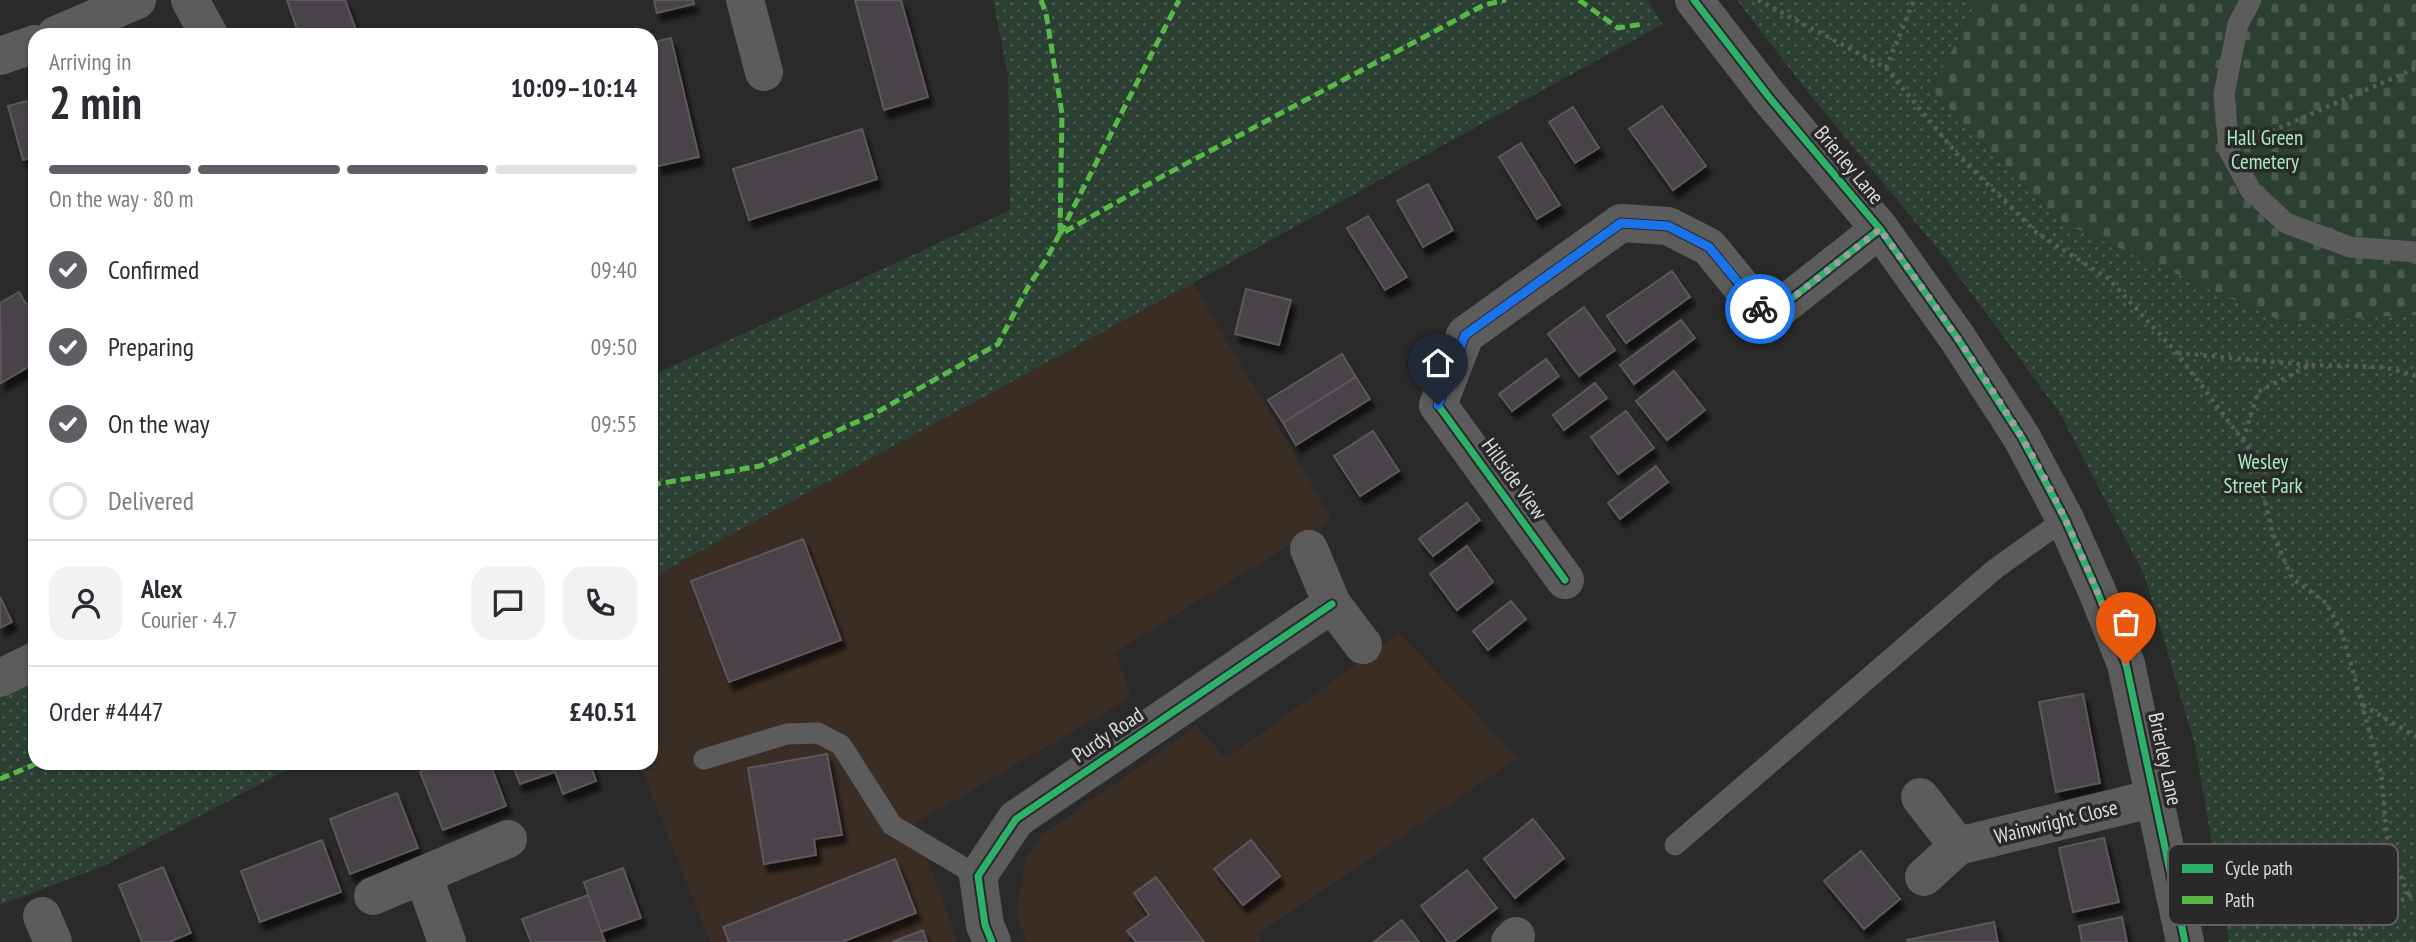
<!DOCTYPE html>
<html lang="en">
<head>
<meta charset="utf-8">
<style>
  body { margin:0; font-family:"PT Sans Narrow",sans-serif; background:#f2f2f3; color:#2b2b33; height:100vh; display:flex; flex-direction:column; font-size:26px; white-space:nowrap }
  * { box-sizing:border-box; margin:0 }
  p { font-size:23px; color:#7c7c81 }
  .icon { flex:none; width:38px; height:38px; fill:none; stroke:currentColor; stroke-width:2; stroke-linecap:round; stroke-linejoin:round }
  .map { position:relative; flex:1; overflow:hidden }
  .sheet { position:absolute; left:28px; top:28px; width:630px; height:742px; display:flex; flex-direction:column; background:#fff; border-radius:21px; box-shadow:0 2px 5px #0004 }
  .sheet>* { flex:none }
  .pin { position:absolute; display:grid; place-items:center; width:60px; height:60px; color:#fff; margin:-72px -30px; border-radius:50% 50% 50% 0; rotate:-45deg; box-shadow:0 0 7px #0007 }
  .pin .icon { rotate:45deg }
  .courier { position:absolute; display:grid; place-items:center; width:70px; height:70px; margin:-35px; border:5px solid #1a73e8; border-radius:50%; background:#fff; color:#222; box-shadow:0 2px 9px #0007 }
  .summary em { font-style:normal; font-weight:600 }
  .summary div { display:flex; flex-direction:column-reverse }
  .summary { display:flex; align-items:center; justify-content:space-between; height:119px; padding:0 21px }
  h1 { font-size:46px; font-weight:600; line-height:52px }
  .bar { display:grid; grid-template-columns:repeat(4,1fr); gap:10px 7px; align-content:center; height:84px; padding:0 21px }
  .bar i { height:9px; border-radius:5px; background:#e1e1e2 }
  .bar .on { background:#5f5e64 }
  .bar p { grid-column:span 4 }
  .line { display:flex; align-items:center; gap:18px; padding:0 21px; border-top:2px solid #e1e1e2 }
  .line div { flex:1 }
  .round { display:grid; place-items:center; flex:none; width:74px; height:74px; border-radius:21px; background:#f2f2f3 }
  ol { padding:0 21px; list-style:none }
  li { display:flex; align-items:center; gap:21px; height:77px }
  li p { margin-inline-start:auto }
  li .icon { padding:7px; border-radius:50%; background:#5f5e64; color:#fff; stroke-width:4 }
  li:last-child { color:#7c7c81 }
  li i { width:38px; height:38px; border:4px solid #e1e1e2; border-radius:50% }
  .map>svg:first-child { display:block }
</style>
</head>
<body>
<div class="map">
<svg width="2416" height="942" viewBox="0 0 2416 942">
  <defs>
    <pattern id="cemetery-stones" width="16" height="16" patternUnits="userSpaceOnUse" patternTransform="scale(1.75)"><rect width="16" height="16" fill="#2b4032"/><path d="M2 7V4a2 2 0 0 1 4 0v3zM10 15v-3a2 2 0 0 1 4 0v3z" fill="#495b4f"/></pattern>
    <pattern id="park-dots" width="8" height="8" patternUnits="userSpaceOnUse" patternTransform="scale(1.75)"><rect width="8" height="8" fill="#2b4032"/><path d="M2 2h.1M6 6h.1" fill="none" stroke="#495b4f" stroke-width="1.8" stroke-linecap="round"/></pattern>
    <filter id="shadow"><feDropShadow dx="4.5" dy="8" stdDeviation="2" flood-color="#0009"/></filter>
  </defs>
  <rect width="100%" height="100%" fill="#2a2a2b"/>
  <g fill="#3a2d23">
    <path d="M1193 283 1332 519 1115 652 1132 697 914 824 958 942H710L639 763H651V578Z"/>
    <path d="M1399 633 1518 758 1258 934 1262 942H1027L1016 916 1026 858 1043 834 1197 726 1226 759Z"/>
  </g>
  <path fill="url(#cemetery-stones)" d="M1978 0H2416V315L2283 322 2057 220 1931 90Z"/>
  <g fill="url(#park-dots)">
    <path d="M993 0H1647L1663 24 1193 283 651 578V376L1010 210 1008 75Z"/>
    <path d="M1737 0H1978L1931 90 2057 220 2283 322 2416 315V942H2229L2195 745 2144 574 2059 412 1946 259 1807 91Z"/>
    <path d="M35 678V763H300L106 865 0 905V695Z"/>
  </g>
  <g fill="#4a4348" stroke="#5a595a" stroke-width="2" filter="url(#shadow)">
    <path d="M287 0H345L358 35H299Z"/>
    <path d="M654 0H693L694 4 657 13Z"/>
    <path d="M855 0H901L928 97 884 110Z"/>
    <path d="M671 38 699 157 658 166 651 135V43Z"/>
    <path d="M35 99V157L23 160 8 106Z"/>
    <path d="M1662 106 1706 166 1673 190 1629 129Z"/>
    <path d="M1573 107 1599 148 1575 163 1549 122Z"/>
    <path d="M862 129 877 179 749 220 733 169Z"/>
    <path d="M1521 143 1560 205 1537 219 1499 157Z"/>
    <path d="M1428 184 1453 230 1423 247 1397 201Z"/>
    <path d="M1368 216 1407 277 1385 290 1347 228Z"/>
    <path d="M1672 271 1690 297 1626 343 1607 316Z"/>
    <path d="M1246 289 1291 300 1279 345 1235 334Z"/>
    <path d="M19 292 26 304 35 299V363L1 383 0 303Z"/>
    <path d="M1584 307 1615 350 1579 376 1548 334Z"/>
    <path d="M1681 320 1695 338 1634 384 1620 365Z"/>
    <path d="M1342 354 1356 377 1283 423 1268 400Z"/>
    <path d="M1546 359 1559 376 1512 411 1499 394Z"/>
    <path d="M1674 371 1705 410 1667 440 1636 401Z"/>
    <path d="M1356 377 1370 399 1296 445 1283 423Z"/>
    <path d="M1595 383 1607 398 1564 430 1553 415Z"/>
    <path d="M1626 411 1654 448 1618 474 1591 437Z"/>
    <path d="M1373 431 1399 471 1360 496 1334 456Z"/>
    <path d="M1656 466 1668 482 1620 519 1608 503Z"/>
    <path d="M1467 503 1480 520 1433 556 1419 539Z"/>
    <path d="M803 539 841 640 729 682 691 581Z"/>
    <path d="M1467 546 1493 582 1457 610 1430 574Z"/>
    <path d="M0 597 12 622 0 628Z"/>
    <path d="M1511 601 1526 619 1488 650 1473 631Z"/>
    <path d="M2083 694 2100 783 2056 792 2039 702Z"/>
    <path d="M827 754 842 835 814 839 816 855 764 864 748 768Z"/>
    <path d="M443 763H490L506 806 443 830 420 772Z"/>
    <path d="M512 763H590L596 781 563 794 555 772 520 784Z"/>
    <path d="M397 793 418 848 350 874 330 819Z"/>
    <path d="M1533 819 1564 858 1515 898 1484 859Z"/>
    <path d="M2104 838 2119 902 2073 912 2059 848Z"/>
    <path d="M322 840 341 892 260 922 241 871Z"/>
    <path d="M1251 840 1280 876 1243 905 1214 869Z"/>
    <path d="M1861 851 1900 899 1864 929 1824 881Z"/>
    <path d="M895 859 916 913 842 942H729L723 927Z"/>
    <path d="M163 867 191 933 169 942H142L119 885Z"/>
    <path d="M623 868 641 918 601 932 584 882Z"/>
    <path d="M1467 870 1497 908 1453 942H1448L1421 906Z"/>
    <path d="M1156 877 1204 942H1136L1127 931 1149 915 1134 893Z"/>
    <path d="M588 895 605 942H531L522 919Z"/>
    <path d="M2122 917 2127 942H2082L2079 926Z"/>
    <path d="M1402 920 1419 942H1374Z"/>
    <path d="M1994 922 1998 942H1908L1907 940Z"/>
    <path d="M923 930 927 942H892Z"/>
  </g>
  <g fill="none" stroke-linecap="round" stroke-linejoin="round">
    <g stroke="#5a5a5b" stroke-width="4.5" stroke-dasharray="3.5 5" stroke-linecap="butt">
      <path d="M1758 0 1886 68 1957 154 2037 233 2109 279 2177 353 2253 454 2273 534 2292 578 2326 603 2342 632 2381 773 2388 848 2409 895"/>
      <path d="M1886 68 1914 0"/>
      <path d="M2256 138 2416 68"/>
      <path d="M2178 353 2309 365"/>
      <path d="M2243 440 2258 392 2310 365 2384 367 2416 376"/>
      <path d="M2363 705 2416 737"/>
      <path d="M2348 942 2371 918 2416 892"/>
    </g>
    <g stroke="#5c5c5d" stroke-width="21">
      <path d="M2251 0 2238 24 2224 94 2229 150 2251 191 2286 223 2350 247 2416 252"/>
      <path d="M704 759 787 734 818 733 841 745 892 825 978 876"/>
      <path d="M1675 845 1995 569 2065 519"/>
    </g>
    <g stroke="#5c5c5d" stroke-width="38">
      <path d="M190 0 209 35"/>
      <path d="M745 0 764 72"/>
      <path d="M56 35 137 0"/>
      <path d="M0 56 35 44"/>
      <path d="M1309 549 1332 604 1363 645"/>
      <path d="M1565 580 1438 405 1465 335 1621 223 1668 226 1709 247 1767 318 1880 229"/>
      <path d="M0 678 35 661"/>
      <path d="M1920 797 1958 846"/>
      <path d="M423 875 447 942"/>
      <path d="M1924 877 1958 846 2155 798"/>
      <path d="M373 896 508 839"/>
      <path d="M42 916 53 942"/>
      <path d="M992 942 985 925 978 876 1016 819 1332 604"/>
      <path d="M1510 942 1516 936"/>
    </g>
    <path stroke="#5c5c5d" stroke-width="38" d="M1694 0 1769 97 1880 229 1958 339 2022 438 2065 519 2097 591 2126 664 2185 942"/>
    <g stroke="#58b947" stroke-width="5" stroke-dasharray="10 5" stroke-linecap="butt">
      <path d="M1041 0 1046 13 1062 114 1060 231"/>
      <path d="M1579 0 1618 28 1643 24"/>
      <path d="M1060 234 1179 0"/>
      <path d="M651 485 760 466 872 415 998 344 1028 287 1046 260 1059 235 1161 177 1484 5 1506 0"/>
      <path d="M0 779 38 763"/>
    </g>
    <defs>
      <g id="cycleway">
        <path d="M1694 0 1769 97 1880 229 1958 339 2022 438 2065 519 2097 591 2126 664 2185 942"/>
        <path d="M1565 580 1438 405 1465 335 1621 223 1668 226 1709 247 1767 318 1880 229"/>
        <path d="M992 942 985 925 978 876 1016 819 1332 604"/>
      </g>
    </defs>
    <use href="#cycleway" stroke="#29292c" stroke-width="11"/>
    <use href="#cycleway" stroke="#2db169" stroke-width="7"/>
  </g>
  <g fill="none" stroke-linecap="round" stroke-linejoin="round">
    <path stroke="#9e9d9f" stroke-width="7" stroke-dasharray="0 12.6" d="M1760 309 1767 318 1880 229C1929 297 1978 365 2021 436 2064 508 2096 587 2126 664"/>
    <path stroke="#1a73e8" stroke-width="9" d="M1438 405 1465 335 1621 223 1668 226 1709 247 1760 309"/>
  </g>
  <g text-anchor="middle" stroke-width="7" stroke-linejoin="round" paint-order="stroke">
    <g font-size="21" fill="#a7ecbe" stroke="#29292c">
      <text x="2265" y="145">Hall Green<tspan x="2265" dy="24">Cemetery</tspan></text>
      <text x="2263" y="469">Wesley<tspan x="2263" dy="24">Street Park</tspan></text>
    </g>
    <g font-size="21" fill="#dcdbde" stroke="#29292c">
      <text transform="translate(1849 165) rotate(50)" y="7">Brierley Lane</text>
      <text transform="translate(1514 479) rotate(54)" y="7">Hillside View</text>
      <text transform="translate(1108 735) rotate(-34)" y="7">Purdy Road</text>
      <text transform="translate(2165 759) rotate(78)" y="7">Brierley Lane</text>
      <text transform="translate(2056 822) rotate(-14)" y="7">Wainwright Close</text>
    </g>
  </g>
  <rect x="2168" y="844" width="230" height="81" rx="10" fill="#29292c" stroke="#5f5e61" stroke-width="2"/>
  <rect x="2182" y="864" width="31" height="9" fill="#2db169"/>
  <rect x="2182" y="896" width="31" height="8" fill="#58b947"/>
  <g font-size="19" fill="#dcdbde">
    <text x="2225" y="875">Cycle path</text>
    <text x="2225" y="907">Path</text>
  </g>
</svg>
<div class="pin" style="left:2126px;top:664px;background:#ea580c"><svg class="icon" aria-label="bag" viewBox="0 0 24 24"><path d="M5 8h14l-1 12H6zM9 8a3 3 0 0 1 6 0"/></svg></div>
<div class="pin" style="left:1438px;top:405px;background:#1f2937"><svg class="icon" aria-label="home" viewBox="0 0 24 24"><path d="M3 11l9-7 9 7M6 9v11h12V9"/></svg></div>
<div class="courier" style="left:1760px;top:309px"><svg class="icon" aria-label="bike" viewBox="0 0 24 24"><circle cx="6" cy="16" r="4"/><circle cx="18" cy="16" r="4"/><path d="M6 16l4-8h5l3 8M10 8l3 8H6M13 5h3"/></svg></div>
<section class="sheet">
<div class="summary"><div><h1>2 min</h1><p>Arriving in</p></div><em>10:09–10:14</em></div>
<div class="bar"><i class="on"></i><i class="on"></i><i class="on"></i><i></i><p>On the way · 80 m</p></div>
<ol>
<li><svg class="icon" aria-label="check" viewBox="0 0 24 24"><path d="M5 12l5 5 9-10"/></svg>Confirmed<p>09:40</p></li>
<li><svg class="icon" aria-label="check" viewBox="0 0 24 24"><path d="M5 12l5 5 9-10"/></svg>Preparing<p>09:50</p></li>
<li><svg class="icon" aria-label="check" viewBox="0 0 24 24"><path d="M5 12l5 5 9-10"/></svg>On the way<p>09:55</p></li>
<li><i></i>Delivered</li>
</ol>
<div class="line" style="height:126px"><a class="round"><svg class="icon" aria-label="person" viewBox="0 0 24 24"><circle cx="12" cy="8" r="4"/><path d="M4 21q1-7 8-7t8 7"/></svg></a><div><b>Alex</b><p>Courier · 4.7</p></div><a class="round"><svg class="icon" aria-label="chat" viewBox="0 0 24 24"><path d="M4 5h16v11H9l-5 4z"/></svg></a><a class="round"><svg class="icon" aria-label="phone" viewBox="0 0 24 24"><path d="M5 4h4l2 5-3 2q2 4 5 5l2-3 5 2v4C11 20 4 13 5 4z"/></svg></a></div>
<div class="line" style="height:91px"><div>Order #4447</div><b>£40.51</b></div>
</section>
</div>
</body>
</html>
